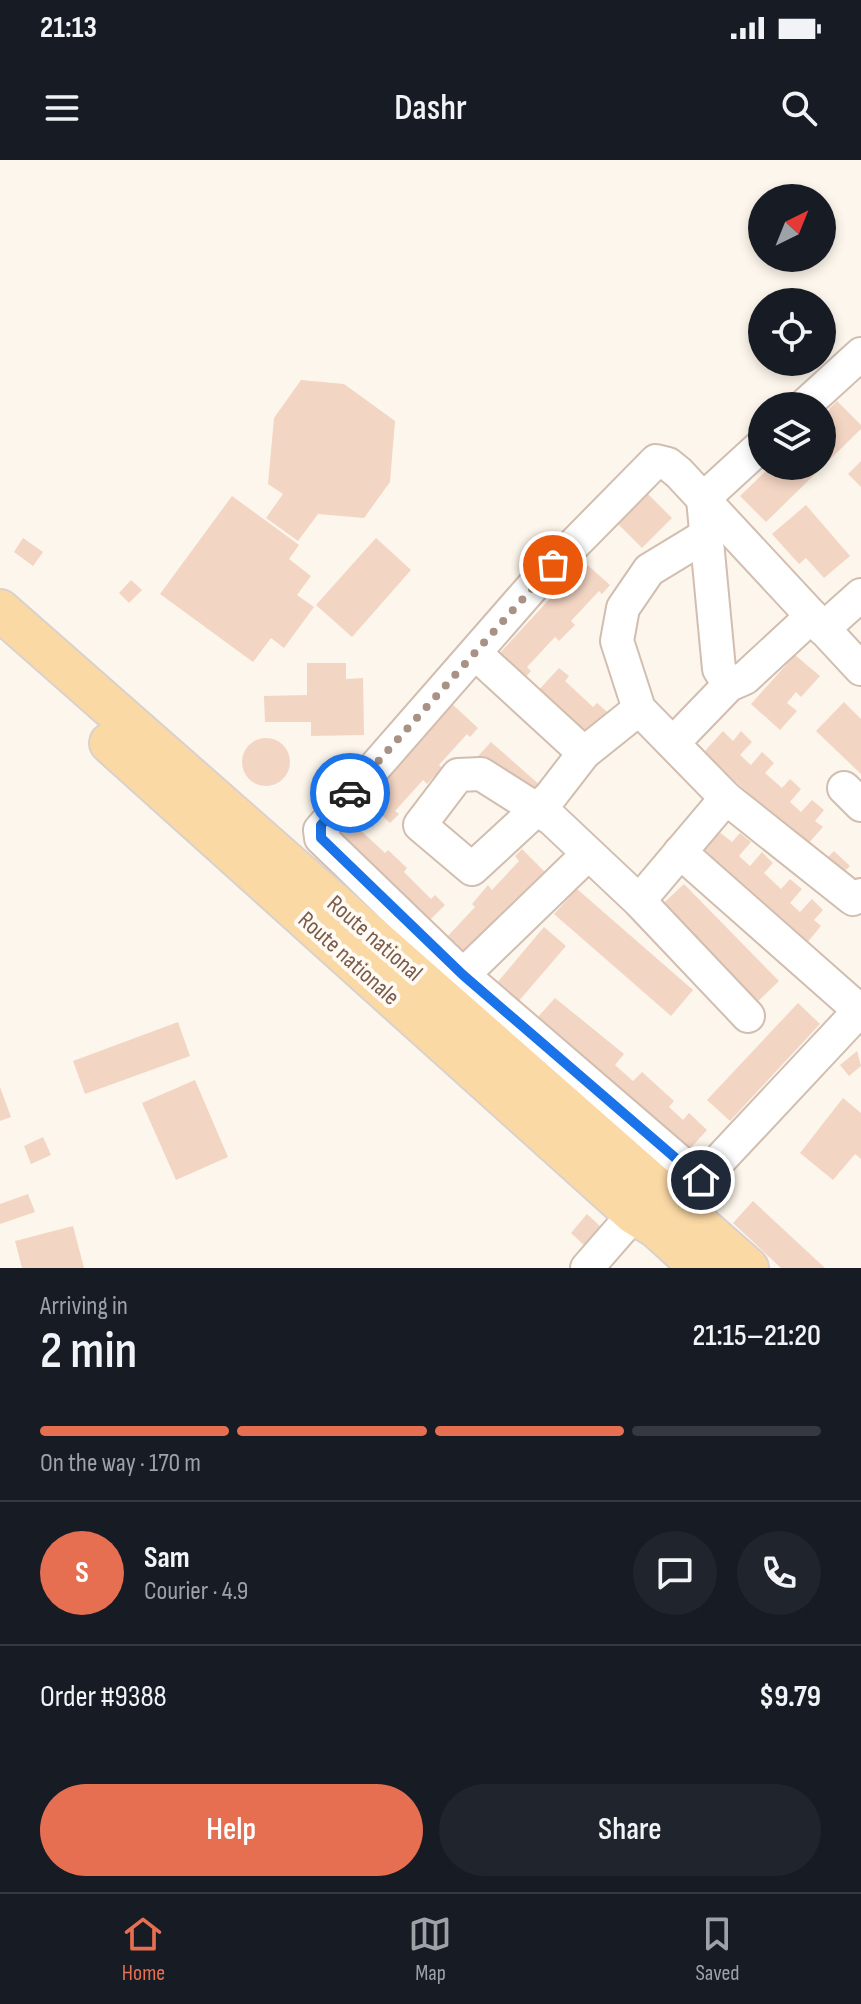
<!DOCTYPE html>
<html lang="en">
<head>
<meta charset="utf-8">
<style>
  body { margin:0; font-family:"Sofia Sans Condensed",sans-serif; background:#20242c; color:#f1f3f6; height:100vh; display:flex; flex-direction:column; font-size:30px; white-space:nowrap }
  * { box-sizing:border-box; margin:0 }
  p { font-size:26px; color:#9ea1a6 }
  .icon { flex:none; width:44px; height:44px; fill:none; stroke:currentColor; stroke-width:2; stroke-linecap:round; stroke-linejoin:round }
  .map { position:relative; height:1108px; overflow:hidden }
  .sheet { display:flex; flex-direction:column; background:#171b24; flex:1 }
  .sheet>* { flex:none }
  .needle { width:52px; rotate:43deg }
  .fabs { position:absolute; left:748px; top:24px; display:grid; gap:16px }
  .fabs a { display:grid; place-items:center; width:88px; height:88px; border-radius:50%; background:#171b24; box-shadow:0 4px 12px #0003; font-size:40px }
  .pin { position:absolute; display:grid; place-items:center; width:68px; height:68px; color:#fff; margin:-34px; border:4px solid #fff; border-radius:50%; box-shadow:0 2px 8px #0007 }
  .courier { position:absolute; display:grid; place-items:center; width:80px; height:80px; margin:-40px; border:6px solid #1a73e8; border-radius:50%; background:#fff; color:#222; box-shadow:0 2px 10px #0007 }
  .head em { font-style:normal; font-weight:600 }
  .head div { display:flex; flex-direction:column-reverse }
  .head { display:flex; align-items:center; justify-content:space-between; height:136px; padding:0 40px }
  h1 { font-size:52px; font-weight:600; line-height:60px }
  .bar { display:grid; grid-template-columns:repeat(4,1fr); gap:12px 8px; align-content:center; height:96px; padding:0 40px }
  .bar i { height:10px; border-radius:6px; background:#363941 }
  .bar .on { background:#e76f51 }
  .bar p { grid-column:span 4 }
  .line { display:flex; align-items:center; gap:20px; padding:0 40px; border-top:2px solid #363941 }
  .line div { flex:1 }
  .round { display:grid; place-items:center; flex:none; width:84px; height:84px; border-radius:42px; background:#20242c }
  .cta { display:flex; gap:16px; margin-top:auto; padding:16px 40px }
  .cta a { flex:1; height:92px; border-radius:48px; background:#e76f51; color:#fff; font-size:32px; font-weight:600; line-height:92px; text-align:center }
  .cta a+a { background:#20242c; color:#f1f3f6 }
  .status { display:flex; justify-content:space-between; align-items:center; height:56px; padding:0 40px; background:#171b24; direction:ltr }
  .status svg { height:22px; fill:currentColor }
  header { display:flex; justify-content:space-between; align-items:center; height:104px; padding:0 40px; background:#171b24; font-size:36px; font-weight:600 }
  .menu { display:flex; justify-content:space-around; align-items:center; height:112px; border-top:2px solid #363941; background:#171b24; font-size:22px; color:#9ea1a6 }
  .menu a { display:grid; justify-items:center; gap:4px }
  .menu .on { color:#e76f51 }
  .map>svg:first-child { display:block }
</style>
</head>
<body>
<div class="status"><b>21:13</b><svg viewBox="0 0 49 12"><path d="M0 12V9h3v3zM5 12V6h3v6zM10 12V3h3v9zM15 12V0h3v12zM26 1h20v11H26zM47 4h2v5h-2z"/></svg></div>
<header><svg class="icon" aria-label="menu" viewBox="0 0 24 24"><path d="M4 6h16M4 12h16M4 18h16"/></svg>Dashr<svg class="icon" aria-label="search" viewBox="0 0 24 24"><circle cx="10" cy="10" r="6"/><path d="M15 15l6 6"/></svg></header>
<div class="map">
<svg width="861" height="1108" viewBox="0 0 861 1108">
  <rect width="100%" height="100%" fill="#fdf6ec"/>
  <g fill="#f3d5c3">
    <path d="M301 220 344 224 395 261 390 322 364 358 318 354 298 381 266 358 283 334 268 324 274 258Z"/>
    <path d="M837 241 861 265V269L766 362 740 336 771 306H822V256Z"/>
    <path d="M861 301V327L848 314Z"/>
    <path d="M648 334 672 358 642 388 618 364Z"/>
    <path d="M232 336 299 385 289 399 311 416 297 435 314 447 284 488 271 478 253 502 160 434Z"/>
    <path d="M806 345 850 396 824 418 806 398 799 404 772 374Z"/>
    <path d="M23 378 43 392 33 406 14 392Z"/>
    <path d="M376 378 411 410 352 477 316 445Z"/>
    <path d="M584 402 610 425 602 434 599 431 571 461 575 465 559 481 555 477 527 507 531 511 523 520 497 496Z"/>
    <path d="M131 420 142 430 129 443 119 433Z"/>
    <path d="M795 495 820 516 801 537 796 532 787 543 797 551 780 570 751 544Z"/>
    <path d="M307 503H346V519L363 518 364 575 311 576V562H265L264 536 307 535Z"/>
    <path d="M559 508 569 516 565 521 593 547 597 543 607 552 585 577 536 533Z"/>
    <path d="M844 542 861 559V614L816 571Z"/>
    <path d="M452 544 478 568 470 577 467 574 439 605 442 608 427 624 423 620 395 651 399 654 390 663 365 639Z"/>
    <path d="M723 571 733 581 741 571 752 582 740 595 751 605 762 592 774 603 765 613 782 628 790 619 801 629 790 642 801 652 812 640 824 650 815 661 823 667 807 685 703 593Z"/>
    <circle cx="266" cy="602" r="24"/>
    <path d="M491 582 541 626 517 652 469 606Z"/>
    <path d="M352 654 360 663 357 667 385 693 388 690 407 708 404 712 431 739 435 735 445 745 421 769 328 679Z"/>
    <path d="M717 670 732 682 740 673 751 682 739 696 750 706 762 692 773 703 764 713 781 729 790 719 802 729 790 743 800 752 812 739 823 750 814 760 821 766 806 784 699 691Z"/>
    <path d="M522 689 546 713 460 807 435 784 444 774 448 776 475 747 472 744 488 725 492 730 519 701 515 696Z"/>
    <path d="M834 691 850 706 833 722 818 707Z"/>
    <path d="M684 724 779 821 751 848 656 750Z"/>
    <path d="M577 729 693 830 671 856 554 754Z"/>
    <path d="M544 767 566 786 518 842 496 824Z"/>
    <path d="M555 838 624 894 615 905 633 921 642 912 674 941 669 947 683 960 689 953 707 970 689 990 538 857Z"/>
    <path d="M798 843 820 864 730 961 707 940Z"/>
    <path d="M178 862 190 896 85 934 73 901Z"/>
    <path d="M857 891 861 906 849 916 840 905Z"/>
    <path d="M195 920 228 997 176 1020 142 943Z"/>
    <path d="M0 927 11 957 0 961Z"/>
    <path d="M843 938 861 953V999L855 994 833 1020 800 993Z"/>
    <path d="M43 977 51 995 31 1004 24 986Z"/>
    <path d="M28 1034 35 1052 0 1064V1044Z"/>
    <path d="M753 1041 825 1108H781L733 1063Z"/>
    <path d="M587 1054 601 1067 585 1086 571 1073Z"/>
    <path d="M73 1066 84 1108H22L15 1081Z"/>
  </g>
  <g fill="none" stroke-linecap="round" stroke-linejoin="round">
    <defs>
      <g id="minor">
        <path d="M804 246 861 194"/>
        <path d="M705 376 649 410 623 448 617 481 639 549 726 638 853 739 861 735"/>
        <path d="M823 469 861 435"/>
        <path d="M475 493 584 593"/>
        <path d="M729 525 719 509 703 339 762 285"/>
        <path d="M639 549 584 593 550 637 472 709 420 665 458 615 481 614 552 659 639 741 748 856"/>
        <path d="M674 582 729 525 745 518 812 456"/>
        <path d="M844 628 861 645"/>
        <path d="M680 692 860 851"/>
        <path d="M639 741 726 638"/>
        <path d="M463 815 587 695"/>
        <path d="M701 1020 463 815 321 678 320 670 534 425 656 301 668 304 679 313 861 509"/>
        <path d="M686 1036 861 849"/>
        <path d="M587 1108 634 1054"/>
      </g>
      <g id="major">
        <path d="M0 450 748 1108"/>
        <path d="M110 583 634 1054 657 1068 701 1108"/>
      </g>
    </defs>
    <use href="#minor" stroke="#d1beb0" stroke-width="36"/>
    <use href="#major" stroke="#dad1cd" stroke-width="44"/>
    <use href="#minor" stroke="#fff" stroke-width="32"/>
    <use href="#major" stroke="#fbd9a5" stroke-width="40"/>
  </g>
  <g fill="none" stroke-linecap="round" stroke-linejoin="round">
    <path stroke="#a89285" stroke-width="8" stroke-dasharray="0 14.4" d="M350 633 553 405"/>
    <path stroke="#1a73e8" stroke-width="10" d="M350 633 321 665V678L463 815 701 1020"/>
  </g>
  <g text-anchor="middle" stroke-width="8" stroke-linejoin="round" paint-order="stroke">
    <g font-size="24" fill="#7a5c4d" stroke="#fffaf3">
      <text transform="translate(375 778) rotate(41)" y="8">Route national</text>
      <text transform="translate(349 798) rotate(42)" y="8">Route nationale</text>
    </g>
  </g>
</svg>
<div class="fabs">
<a><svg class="needle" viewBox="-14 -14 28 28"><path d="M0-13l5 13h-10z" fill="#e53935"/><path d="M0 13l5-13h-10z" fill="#9ea1a6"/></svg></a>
<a><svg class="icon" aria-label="locate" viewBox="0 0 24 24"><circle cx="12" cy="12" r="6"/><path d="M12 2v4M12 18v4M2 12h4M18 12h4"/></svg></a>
<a><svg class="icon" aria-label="layers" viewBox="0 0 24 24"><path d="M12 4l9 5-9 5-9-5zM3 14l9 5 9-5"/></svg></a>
</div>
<div class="pin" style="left:553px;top:405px;background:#ea580c"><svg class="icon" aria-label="bag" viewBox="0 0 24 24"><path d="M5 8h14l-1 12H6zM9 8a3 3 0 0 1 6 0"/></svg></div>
<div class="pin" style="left:701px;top:1020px;background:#1f2937"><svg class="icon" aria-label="home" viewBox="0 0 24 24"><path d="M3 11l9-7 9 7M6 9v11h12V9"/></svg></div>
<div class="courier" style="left:350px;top:633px"><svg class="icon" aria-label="car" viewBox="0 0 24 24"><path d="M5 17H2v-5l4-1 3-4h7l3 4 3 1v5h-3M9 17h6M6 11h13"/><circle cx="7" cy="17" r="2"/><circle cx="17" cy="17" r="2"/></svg></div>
</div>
<section class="sheet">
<div class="head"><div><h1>2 min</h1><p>Arriving in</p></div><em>21:15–21:20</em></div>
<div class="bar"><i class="on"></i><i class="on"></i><i class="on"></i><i></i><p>On the way · 170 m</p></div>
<div class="line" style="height:144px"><b class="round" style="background:#e76f51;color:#fff">S</b><div><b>Sam</b><p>Courier · 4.9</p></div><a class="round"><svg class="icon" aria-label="chat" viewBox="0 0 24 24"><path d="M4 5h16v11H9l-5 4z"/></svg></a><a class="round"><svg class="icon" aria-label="phone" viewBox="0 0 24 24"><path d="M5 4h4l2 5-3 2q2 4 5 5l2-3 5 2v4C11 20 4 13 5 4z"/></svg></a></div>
<div class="line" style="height:104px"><div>Order #9388</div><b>$9.79</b></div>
<div class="cta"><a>Help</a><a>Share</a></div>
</section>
<nav class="menu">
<a class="on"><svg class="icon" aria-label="home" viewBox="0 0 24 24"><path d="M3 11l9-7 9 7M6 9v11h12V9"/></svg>Home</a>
<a><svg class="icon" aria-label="map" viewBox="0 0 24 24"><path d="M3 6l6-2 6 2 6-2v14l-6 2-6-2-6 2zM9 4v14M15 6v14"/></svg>Map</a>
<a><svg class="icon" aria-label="saved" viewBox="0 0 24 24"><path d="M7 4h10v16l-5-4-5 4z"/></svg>Saved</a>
</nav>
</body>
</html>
